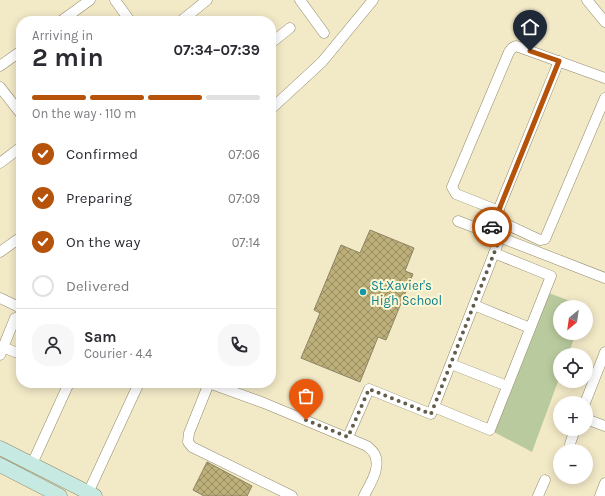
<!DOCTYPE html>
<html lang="en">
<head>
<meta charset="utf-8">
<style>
  body { margin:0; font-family:Karla,sans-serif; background:#f7f7f7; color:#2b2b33; height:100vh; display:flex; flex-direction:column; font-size:15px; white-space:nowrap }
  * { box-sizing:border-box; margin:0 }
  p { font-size:13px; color:#7c7c81 }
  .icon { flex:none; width:22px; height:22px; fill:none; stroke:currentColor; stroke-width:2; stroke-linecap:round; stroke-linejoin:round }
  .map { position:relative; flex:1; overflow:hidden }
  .details { position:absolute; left:16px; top:16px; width:260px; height:372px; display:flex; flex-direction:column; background:#fff; border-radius:16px; box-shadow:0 2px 10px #0003 }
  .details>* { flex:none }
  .needle { width:26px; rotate:209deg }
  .tools { position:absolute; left:553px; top:300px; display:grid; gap:8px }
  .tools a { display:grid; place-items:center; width:40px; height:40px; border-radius:50%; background:#fff; box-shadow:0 2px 10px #0003; font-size:20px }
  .pin { position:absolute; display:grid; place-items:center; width:34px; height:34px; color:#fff; margin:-41px -17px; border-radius:50% 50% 50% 0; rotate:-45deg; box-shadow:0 0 4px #0007 }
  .pin .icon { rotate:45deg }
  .courier { position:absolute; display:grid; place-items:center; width:40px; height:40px; margin:-20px; border:3px solid #b45309; border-radius:50%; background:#fff; color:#222; box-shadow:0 1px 5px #0007 }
  .headline em { font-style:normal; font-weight:700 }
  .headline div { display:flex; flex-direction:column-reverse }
  .headline { display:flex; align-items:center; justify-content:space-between; height:68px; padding:0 16px }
  h1 { font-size:26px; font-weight:700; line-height:30px }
  .bar { display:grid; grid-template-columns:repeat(4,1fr); gap:6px 4px; align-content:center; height:48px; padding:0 16px }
  .bar i { height:5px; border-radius:3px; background:#e1e1e2 }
  .bar .active { background:#b45309 }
  .bar p { grid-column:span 4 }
  .line { display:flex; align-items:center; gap:10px; padding:0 16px; border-top:1px solid #e1e1e2 }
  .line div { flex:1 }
  .round { display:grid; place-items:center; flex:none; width:42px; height:42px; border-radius:16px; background:#f7f7f7 }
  ol { padding:0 16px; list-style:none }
  li { display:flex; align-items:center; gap:12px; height:44px }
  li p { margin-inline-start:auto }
  li .icon { padding:4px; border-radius:50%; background:#b45309; color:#fff; stroke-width:4 }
  li:last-child { color:#7c7c81 }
  li i { width:22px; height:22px; border:2px solid #e1e1e2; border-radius:50% }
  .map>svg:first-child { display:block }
</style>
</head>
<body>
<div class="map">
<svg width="605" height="496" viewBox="0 0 605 496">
  <defs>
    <pattern id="building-cross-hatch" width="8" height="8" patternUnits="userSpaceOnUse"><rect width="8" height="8" fill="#bcaf79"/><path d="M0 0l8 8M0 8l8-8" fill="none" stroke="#988d61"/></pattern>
  </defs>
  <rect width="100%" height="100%" fill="#f2e9c7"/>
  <path fill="#b9cb9e" d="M541 290 586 307H560V333H576L568 355H560V376L532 452 494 432Z"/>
  <g fill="url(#building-cross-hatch)" stroke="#8c8465">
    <path d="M370 230 414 248 405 271 413 274 386 340 378 337 360 382 301 358 320 313 314 310 341 245 360 253Z"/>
    <path d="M207 462 252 486 247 496H204L193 490Z"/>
  </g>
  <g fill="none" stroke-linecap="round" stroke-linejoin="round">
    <defs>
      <g id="minor">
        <path d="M115 0 130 21"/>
        <path d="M300 0 324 33"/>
        <path d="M587 0 605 22"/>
        <path d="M61 21 90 0"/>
        <path d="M181 21 207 0"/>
        <path d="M271 43 290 28"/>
        <path d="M0 66 21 51"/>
        <path d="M0 87 21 114"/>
        <path d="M271 109 322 62 373 0"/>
        <path d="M0 163 21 147"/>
        <path d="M499 211 456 194 452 187 509 52 512 48 516 46 605 78"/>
        <path d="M495 219 540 240 545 239 605 98"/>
        <path d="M458 221 605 278"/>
        <path d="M489 233 559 61"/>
        <path d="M0 252 21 237"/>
        <path d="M0 298 21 308"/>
        <path d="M474 305 530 328"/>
        <path d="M0 346 15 352 21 351"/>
        <path d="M0 355 15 318"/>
        <path d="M451 364 507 386"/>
        <path d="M209 383 264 403 367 446C369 448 373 451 374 453 382 467 370 484 364 496"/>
        <path d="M209 383 189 433 188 442 192 447 292 496"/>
        <path d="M585 403 605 352"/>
        <path d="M434 407 490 430 551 276 494 253"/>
        <path d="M586 419 605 426"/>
        <path d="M348 437 369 389 431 414 500 238"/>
        <path d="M570 444 575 429"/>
        <path d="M32 464 69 383"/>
        <path d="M88 493 139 383"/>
        <path d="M538 496 545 480"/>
        <path d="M600 496 605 483"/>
      </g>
      <g id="secondary">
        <path d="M0 448 95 496"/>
        <path d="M0 465 60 496"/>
      </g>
    </defs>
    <use href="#minor" stroke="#91896a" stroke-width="11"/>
    <use href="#secondary" stroke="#91896a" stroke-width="15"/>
    <use href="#minor" stroke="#fff" stroke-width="10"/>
    <use href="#secondary" stroke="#c6eae2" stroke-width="14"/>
  </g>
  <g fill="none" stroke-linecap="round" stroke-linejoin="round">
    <path stroke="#635e4a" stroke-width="4" stroke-dasharray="0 7.2" d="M306 420 348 437 369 389 431 414 500 238 489 233 492 227"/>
    <path stroke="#b45309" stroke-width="5" d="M492 227 559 61 530 51"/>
  </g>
  <circle fill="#0f9aa8" stroke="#fff7d4" stroke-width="1.5" cx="363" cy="292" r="4"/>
  <g text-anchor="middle" stroke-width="4" stroke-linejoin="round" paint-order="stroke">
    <g font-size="13" fill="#0d838f" stroke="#fff7d4" text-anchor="start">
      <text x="371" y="290">St.Xavier's<tspan x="371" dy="15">High School</tspan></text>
    </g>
  </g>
</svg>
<div class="tools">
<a><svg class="needle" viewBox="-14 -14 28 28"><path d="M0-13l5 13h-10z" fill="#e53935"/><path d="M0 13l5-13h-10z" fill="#7c7c81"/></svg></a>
<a><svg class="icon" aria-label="locate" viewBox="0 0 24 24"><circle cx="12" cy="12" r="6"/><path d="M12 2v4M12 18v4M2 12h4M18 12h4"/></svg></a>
<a>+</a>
<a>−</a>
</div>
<div class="pin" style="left:306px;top:420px;background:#ea580c"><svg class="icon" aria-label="bag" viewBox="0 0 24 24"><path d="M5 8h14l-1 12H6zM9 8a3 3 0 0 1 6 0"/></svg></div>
<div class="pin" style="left:530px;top:51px;background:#1f2937"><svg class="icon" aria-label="home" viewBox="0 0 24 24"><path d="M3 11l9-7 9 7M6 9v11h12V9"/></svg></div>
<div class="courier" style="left:492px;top:227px"><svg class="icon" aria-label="car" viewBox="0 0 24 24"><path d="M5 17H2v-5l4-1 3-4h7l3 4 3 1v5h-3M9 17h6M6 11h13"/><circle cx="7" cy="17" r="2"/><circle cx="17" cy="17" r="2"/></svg></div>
<section class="details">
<div class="headline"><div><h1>2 min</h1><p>Arriving in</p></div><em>07:34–07:39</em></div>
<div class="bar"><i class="active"></i><i class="active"></i><i class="active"></i><i></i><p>On the way · 110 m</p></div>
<ol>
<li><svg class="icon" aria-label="check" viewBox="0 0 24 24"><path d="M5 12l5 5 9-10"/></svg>Confirmed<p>07:06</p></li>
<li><svg class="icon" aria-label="check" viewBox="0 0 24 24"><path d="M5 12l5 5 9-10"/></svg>Preparing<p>07:09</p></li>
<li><svg class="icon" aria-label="check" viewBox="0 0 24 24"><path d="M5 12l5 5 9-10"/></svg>On the way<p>07:14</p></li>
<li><i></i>Delivered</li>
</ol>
<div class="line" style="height:72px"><a class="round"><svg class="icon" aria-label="person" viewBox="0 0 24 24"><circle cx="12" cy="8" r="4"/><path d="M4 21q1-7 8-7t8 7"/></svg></a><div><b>Sam</b><p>Courier · 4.4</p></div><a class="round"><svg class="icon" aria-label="phone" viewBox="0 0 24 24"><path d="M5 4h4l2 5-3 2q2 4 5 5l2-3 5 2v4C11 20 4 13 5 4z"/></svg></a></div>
</section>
</div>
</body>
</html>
